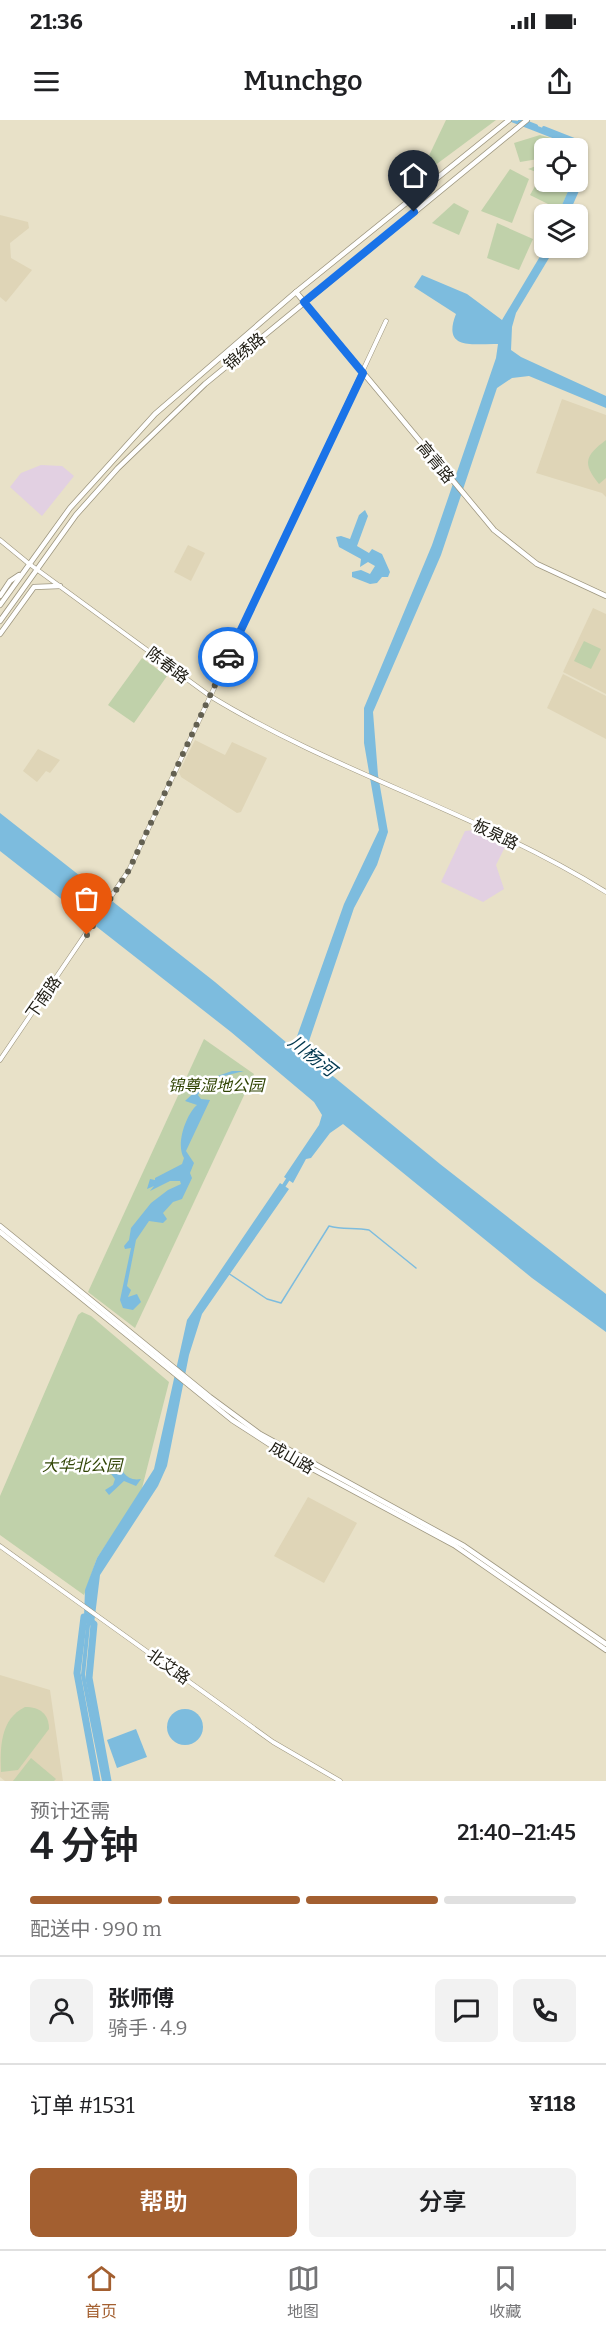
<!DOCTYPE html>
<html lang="zh">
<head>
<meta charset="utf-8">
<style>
  body { margin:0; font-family:Bitter,"Noto Sans SC",serif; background:#f2f2f2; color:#202124; height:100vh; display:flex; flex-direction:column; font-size:22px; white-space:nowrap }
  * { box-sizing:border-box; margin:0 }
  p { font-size:20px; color:#757577 }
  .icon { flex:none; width:33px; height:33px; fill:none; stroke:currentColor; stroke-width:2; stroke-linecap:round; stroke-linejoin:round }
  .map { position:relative; height:1661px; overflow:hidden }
  .drawer { display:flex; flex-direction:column; background:#fff; flex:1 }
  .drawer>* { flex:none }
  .buttons { position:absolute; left:534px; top:18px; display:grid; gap:12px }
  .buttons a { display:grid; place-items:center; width:54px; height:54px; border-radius:9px; background:#fff; box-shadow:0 2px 4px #0004; font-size:30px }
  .pin { position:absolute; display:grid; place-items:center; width:51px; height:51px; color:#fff; margin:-62px -26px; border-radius:50% 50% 50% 0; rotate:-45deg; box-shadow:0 0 6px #0007 }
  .pin .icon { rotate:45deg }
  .courier { position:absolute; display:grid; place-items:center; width:60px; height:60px; margin:-30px; border:4px solid #1a73e8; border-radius:50%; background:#fff; color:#222; box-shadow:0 2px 8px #0007 }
  .headline em { font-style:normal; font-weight:600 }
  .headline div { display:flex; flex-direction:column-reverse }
  .headline { display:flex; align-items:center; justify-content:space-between; height:102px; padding:0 30px }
  h1 { font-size:39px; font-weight:600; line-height:45px }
  .bar { display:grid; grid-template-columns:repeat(4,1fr); gap:9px 6px; align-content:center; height:72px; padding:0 30px }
  .bar i { height:8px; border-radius:4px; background:#e0e0e0 }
  .bar .on { background:#a35f30 }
  .bar p { grid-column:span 4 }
  .line { display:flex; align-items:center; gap:15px; padding:0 30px; border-top:2px solid #e0e0e0 }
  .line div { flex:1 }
  .round { display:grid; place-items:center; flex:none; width:63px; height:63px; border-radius:9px; background:#f2f2f2 }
  .primary-button { display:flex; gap:12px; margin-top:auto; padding:12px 30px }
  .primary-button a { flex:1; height:69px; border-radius:9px; background:#a35f30; color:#fff; font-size:24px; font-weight:600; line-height:69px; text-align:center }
  .primary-button a+a { background:#f2f2f2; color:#202124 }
  .status { display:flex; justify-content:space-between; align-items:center; height:42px; padding:0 30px; background:#fff; direction:ltr }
  .status svg { height:16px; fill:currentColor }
  header { display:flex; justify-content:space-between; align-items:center; height:78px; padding:0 30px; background:#fff; font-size:27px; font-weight:600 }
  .dock { display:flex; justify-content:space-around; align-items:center; height:84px; border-top:2px solid #e0e0e0; background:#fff; font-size:16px; color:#757577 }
  .dock a { display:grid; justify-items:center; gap:3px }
  .dock .on { color:#a35f30 }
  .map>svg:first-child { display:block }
</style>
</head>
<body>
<div class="status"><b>21:36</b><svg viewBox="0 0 49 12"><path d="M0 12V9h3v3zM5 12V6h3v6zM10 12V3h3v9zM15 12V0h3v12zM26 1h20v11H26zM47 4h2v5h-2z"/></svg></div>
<header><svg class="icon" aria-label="menu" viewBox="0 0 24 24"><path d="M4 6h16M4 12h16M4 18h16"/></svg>Munchgo<svg class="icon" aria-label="share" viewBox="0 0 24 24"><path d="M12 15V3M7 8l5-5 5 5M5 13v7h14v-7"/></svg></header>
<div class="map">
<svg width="606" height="1661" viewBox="0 0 606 1661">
  <rect width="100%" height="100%" fill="#e8e1c8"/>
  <g fill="#dfd5b7">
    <path d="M0 95 28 102 29 108 10 123 11 138 32 150 6 182 0 177Z"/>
    <path d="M562 279 606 295V377L602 373 536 353Z"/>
    <path d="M188 425 205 433 191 461 174 452Z"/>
    <path d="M593 488 606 494V574L563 552Z"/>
    <path d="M563 554 606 576V619L547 588Z"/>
    <path d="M195 620 225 635 232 622 267 638 241 692 237 693 181 657 179 652Z"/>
    <path d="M38 629 60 640 50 653 46 651 37 662 23 651Z"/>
    <path d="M308 1377 357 1403 324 1463 274 1436Z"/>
    <path d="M0 1555 50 1570 63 1661H5L0 1657Z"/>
  </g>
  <g fill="#e2d0e2">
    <path d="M41 345 62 346 74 356 42 396 10 367 21 353Z"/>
    <path d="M474 710 506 725 496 745 504 769 483 782 441 762 465 711Z"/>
  </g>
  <g fill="#c0d1aa">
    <path d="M446 0H496L430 49 425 44Z"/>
    <path d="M540 15 562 21 574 28H544V38L520 42 514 23Z"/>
    <path d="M544 43V62H572L560 90 530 75 542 54 528 49Z"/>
    <path d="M510 49 529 59 512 103 481 91Z"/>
    <path d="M454 83 469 91 459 115 432 103Z"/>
    <path d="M497 103 533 119 519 150 487 138Z"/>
    <path d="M606 320V358L599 364C582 343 585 336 606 320Z"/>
    <path d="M584 521 601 529 591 549 574 541Z"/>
    <path d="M142 538 167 556 134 603 108 585Z"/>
    <path d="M204 919 254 954 135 1208 88 1172Z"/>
    <path d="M82 1192 91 1196 169 1262 141 1372 97 1438 84 1475 0 1415V1376L78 1195Z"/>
    <path d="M25 1587C40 1587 49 1594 49 1609L18 1650 1 1652C0 1628 0 1599 25 1587Z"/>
    <path d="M31 1638 56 1659 54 1661H13Z"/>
  </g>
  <g fill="#7dbcde">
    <path d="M506 0C524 0 539 6 555 13 562 15 571 17 577 21 599 38 576 76 569 94H558L572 62H578V28Z"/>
    <path d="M545 128H555L516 193 512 207 511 230 521 237 606 276V288L529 256 512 258 497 268 441 435 373 592 378 655 388 712 377 745 354 788 306 930 323 948 440 1044 606 1174V1212L532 1158 343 1004 330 1013 311 1038 306 1039 293 1063 284 1057 319 1005 322 995 314 982 231 912 0 731V693L215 862 287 923 295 922 344 784 379 710 364 623V588L432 425 496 238 498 224C476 223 441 232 456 194L414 167 422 155 467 174 502 200Z"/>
    <path d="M365 390 368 396 357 426 369 433 372 429 382 434 390 452 388 457H382L377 463 370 464 352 457V452L361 450 370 454 375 446 368 442 360 447 361 439 339 427 336 417 341 416 350 419 359 395Z"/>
    <path d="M232 951H244L216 958 211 964 207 961 198 975 201 979 210 980 186 1031 194 1043 190 1053 192 1058 182 1079 173 1082 163 1093 167 1099 163 1103 149 1101 136 1120 127 1166 131 1170 128 1177 137 1174 141 1182 133 1190 123 1188 120 1180 131 1128 125 1129 124 1126 129 1120 131 1108 151 1083 168 1070 181 1064 180 1061H170L150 1071 154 1066 147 1069 150 1059 155 1060V1058L182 1044 184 1038C175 1024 187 993 197 985L185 981 203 964 201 958 209 959Z"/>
    <path d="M280 1063 289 1069 202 1194 189 1235 167 1346 158 1366 100 1455 94 1504 84 1497 85 1470 97 1438 154 1349 187 1200Z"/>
    <path d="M117 1339C121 1351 127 1362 141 1359L136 1366 124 1361 109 1375 105 1370 113 1365 115 1359 108 1350Z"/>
    <circle cx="185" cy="1607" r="18"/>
    <path d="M136 1609 147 1637 117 1648 107 1620Z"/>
  </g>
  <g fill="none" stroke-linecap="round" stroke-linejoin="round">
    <path stroke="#7dbcde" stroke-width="1.5" d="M228 1153 267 1179 281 1183 329 1106C343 1110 355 1107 369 1110L416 1148"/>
    <g stroke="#7dbcde" stroke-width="4">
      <path d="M520 0 536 6"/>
      <path d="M544 8 577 21 579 26"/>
      <path d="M281 1070 290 1056"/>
      <path d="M89 1496 83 1555 104 1661"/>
    </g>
    <path stroke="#7dbcde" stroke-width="7" d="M97 1661 77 1553 84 1497 94 1504 89 1558 108 1661"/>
    <defs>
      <g id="tertiary">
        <path d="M0 420 28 443 210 576C336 653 481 694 606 772"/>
        <path d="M0 940 129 750 386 201"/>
        <path d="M0 1426 273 1622 340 1661"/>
      </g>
      <g id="secondary">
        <path d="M296 172 494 410 537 444 606 476"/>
        <path d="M0 476 10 461 19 455"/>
        <path d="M0 485 70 388 155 294 296 172 509 0"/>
        <path d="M0 501 76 395 118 348 205 264 527 0"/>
        <path d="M0 514 34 467 60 466"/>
        <path d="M0 1106 210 1277 260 1314 464 1426 606 1524"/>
        <path d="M0 1112 232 1300 283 1333 454 1425 606 1530"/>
      </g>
    </defs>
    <use href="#tertiary" stroke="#9e9780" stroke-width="5"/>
    <use href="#secondary" stroke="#9e9780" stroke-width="6"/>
    <use href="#tertiary" stroke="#fff" stroke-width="4"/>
    <use href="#secondary" stroke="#fff" stroke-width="4.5"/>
  </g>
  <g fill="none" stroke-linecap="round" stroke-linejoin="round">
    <path stroke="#636051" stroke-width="6" stroke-dasharray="0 10.8" d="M87 815 129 750 228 537"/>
    <path stroke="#1a73e8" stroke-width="8" d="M228 537 363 253 304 182 414 92"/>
  </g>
  <g text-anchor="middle" stroke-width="5" stroke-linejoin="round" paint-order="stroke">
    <g font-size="16" fill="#1c1a11" stroke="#fff">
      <text transform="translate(244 231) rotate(-40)" y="6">锦绣路</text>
      <text transform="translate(436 342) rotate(51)" y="6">高青路</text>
      <text transform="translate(168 545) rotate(37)" y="6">陈春路</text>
      <text transform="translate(496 714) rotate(26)" y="6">板泉路</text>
      <text transform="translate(43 877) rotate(-55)" y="6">下南路</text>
      <text transform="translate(292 1337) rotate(30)" y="6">成山路</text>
      <text transform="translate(169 1546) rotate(36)" y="6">北艾路</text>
    </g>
    <g font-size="16" font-style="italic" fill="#314505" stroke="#fff">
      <text x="216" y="971">锦尊湿地公园</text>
      <text x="82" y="1351">大华北公园</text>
    </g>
    <g font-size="18" font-style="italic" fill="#00374e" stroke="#fff">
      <text transform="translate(312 936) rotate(38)" y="6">川杨河</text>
    </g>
  </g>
</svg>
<div class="buttons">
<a><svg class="icon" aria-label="locate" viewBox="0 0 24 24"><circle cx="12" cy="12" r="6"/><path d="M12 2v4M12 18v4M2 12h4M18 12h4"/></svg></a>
<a><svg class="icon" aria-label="layers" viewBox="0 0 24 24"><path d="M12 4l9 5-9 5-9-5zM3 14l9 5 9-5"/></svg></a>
</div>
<div class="pin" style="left:87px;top:815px;background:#ea580c"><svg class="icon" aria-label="bag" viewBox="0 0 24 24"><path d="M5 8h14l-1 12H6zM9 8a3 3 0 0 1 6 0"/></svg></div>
<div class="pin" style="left:414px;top:92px;background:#1f2937"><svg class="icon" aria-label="home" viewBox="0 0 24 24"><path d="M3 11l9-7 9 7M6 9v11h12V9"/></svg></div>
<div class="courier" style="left:228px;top:537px"><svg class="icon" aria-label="car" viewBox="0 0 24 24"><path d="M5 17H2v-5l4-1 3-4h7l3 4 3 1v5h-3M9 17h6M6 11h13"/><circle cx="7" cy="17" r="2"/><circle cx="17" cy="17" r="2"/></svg></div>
</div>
<section class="drawer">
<div class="headline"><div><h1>4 分钟</h1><p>预计还需</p></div><em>21:40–21:45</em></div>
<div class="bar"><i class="on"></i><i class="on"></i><i class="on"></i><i></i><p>配送中 · 990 m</p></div>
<div class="line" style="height:108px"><a class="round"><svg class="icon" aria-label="person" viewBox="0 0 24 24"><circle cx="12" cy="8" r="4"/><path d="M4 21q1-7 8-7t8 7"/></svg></a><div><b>张师傅</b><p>骑手 · 4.9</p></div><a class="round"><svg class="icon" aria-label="chat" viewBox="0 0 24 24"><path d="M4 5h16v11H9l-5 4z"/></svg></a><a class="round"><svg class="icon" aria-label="phone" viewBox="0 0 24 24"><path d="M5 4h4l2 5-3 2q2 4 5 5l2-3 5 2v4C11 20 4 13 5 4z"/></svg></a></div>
<div class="line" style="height:78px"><div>订单 #1531</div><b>¥118</b></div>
<div class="primary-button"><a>帮助</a><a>分享</a></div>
</section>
<nav class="dock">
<a class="on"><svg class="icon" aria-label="home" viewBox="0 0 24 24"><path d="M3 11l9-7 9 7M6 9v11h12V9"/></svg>首页</a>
<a><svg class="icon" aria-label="map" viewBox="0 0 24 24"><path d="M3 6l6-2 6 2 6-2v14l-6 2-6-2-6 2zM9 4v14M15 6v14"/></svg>地图</a>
<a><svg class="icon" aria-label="saved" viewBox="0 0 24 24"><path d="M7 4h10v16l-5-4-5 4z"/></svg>收藏</a>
</nav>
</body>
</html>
